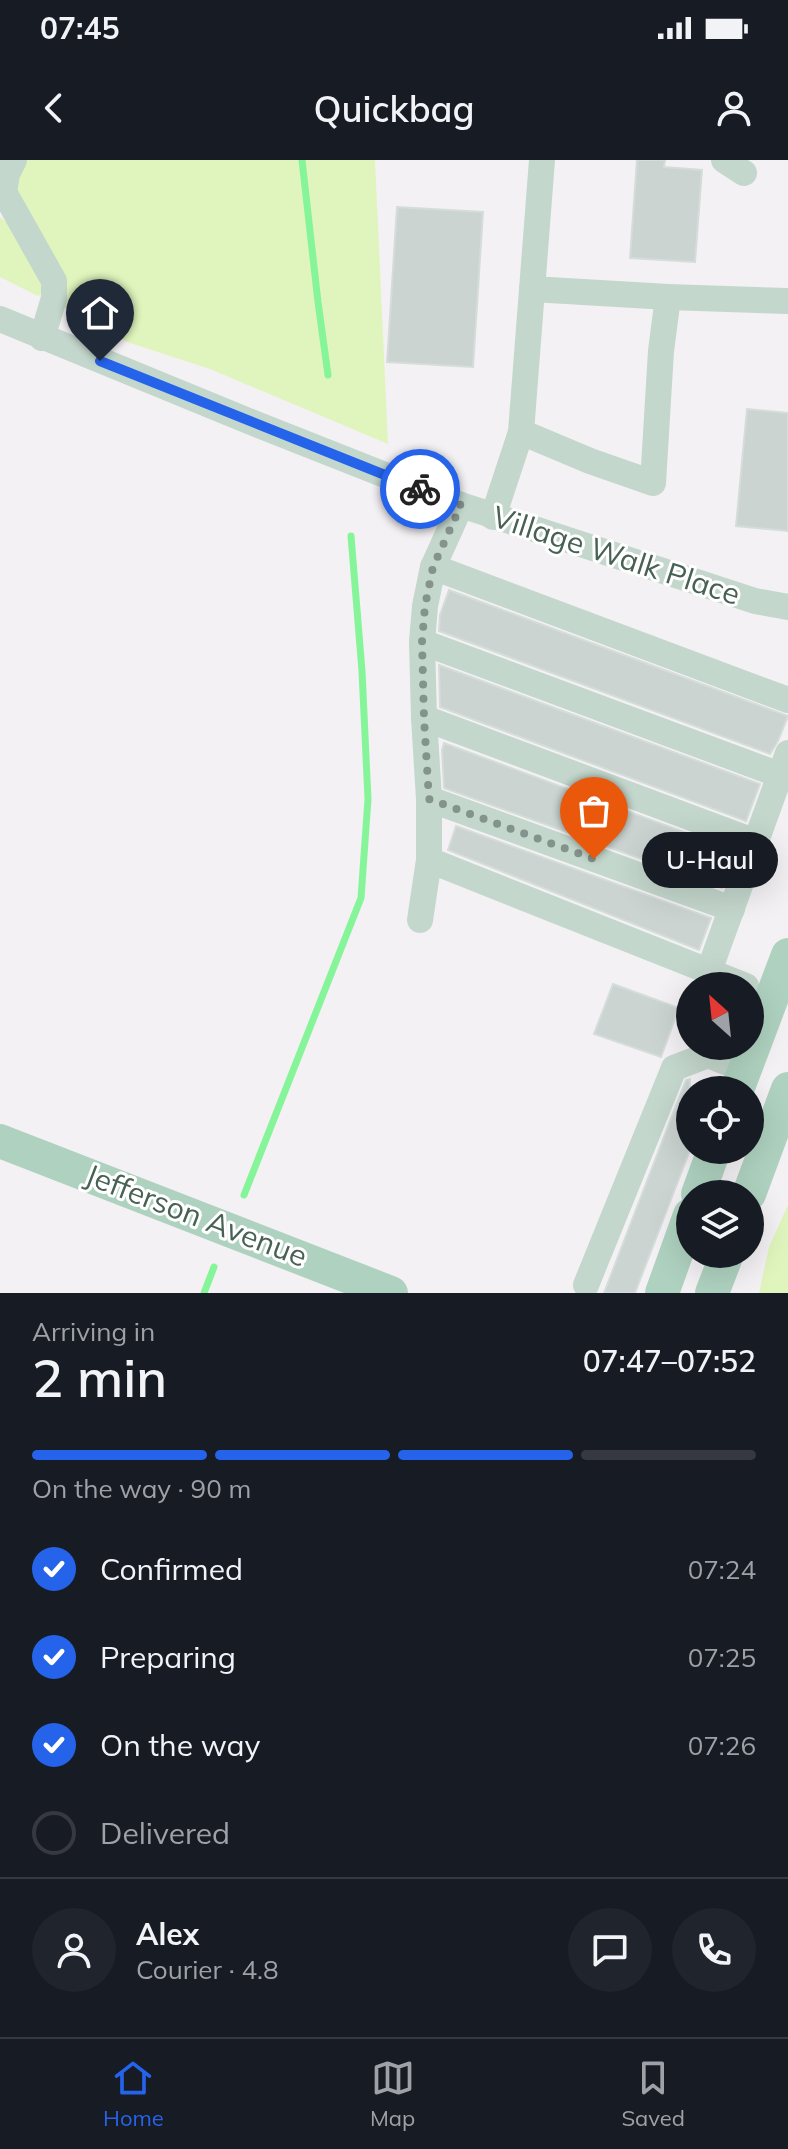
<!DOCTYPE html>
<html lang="en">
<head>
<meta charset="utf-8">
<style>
  body { margin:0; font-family:Mulish,sans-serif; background:#20242c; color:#f1f3f6; height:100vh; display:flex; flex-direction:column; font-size:30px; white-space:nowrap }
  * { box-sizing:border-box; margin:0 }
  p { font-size:26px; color:#9ea1a6 }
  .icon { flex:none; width:44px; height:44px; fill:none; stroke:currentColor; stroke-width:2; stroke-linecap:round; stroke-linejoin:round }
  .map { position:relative; height:1133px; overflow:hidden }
  .details { display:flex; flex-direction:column; background:#171b24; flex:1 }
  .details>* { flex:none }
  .needle { width:52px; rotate:333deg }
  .buttons { position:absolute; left:676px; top:812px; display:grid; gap:16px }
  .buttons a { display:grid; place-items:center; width:88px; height:88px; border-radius:50%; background:#171b24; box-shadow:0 8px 32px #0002; font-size:40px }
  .pin { position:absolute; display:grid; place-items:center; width:68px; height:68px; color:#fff; margin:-82px -34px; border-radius:50% 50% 50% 0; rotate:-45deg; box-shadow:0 0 8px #0007 }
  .pin .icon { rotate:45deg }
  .courier { position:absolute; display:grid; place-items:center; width:80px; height:80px; margin:-40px; border:6px solid #2563eb; border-radius:50%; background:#fff; color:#222; box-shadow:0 2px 10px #0007 }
  .bubble { position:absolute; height:56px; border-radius:28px; background:#171b24; box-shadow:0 8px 32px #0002; font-size:26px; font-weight:600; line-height:56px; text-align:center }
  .summary em { font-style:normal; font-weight:600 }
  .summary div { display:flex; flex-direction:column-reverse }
  .summary { display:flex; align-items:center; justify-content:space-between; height:136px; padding:0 32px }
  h1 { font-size:52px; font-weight:600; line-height:60px }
  .bar { display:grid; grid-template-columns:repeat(4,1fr); gap:12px 8px; align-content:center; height:96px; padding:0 32px }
  .bar i { height:10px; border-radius:6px; background:#363941 }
  .bar .active { background:#2563eb }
  .bar p { grid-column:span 4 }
  .line { display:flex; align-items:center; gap:20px; padding:0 32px; border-top:2px solid #363941 }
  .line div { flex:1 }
  .round { display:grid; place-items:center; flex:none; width:84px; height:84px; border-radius:42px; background:#20242c }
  ol { padding:0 32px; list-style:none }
  li { display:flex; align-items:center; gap:24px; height:88px }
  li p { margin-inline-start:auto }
  li .icon { padding:8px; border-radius:50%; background:#2563eb; color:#fff; stroke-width:4 }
  li:last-child { color:#9ea1a6 }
  li i { width:44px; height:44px; border:4px solid #363941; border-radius:50% }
  .status { display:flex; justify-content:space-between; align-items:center; height:56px; padding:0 40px; background:#171b24; direction:ltr }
  .status svg { height:22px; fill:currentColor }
  header { display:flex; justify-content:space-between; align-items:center; height:104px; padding:0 32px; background:#171b24; font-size:36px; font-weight:600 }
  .dock { display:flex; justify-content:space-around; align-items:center; height:112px; border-top:2px solid #363941; background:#171b24; font-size:22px; color:#9ea1a6 }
  .dock a { display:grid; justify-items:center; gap:4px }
  .dock .active { color:#2563eb }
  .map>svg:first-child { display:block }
</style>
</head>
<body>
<div class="status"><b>07:45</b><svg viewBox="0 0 49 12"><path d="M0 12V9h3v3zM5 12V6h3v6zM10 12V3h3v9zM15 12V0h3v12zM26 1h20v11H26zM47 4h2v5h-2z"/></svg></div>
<header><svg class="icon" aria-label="back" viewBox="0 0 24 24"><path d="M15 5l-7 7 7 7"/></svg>Quickbag<svg class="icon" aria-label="person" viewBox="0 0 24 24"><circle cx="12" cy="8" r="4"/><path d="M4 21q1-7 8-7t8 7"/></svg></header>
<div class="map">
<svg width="788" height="1133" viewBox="0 0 788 1133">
  <rect width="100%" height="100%" fill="#f4f1f4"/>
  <g fill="#e0f4bd">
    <path d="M27 0H375L388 284 210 209 127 182 64 147 14 27Z"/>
    <path d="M0 57 10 65 46 132 38 136 0 117Z"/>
    <path d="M788 1045V1133H759L769 1087Z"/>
  </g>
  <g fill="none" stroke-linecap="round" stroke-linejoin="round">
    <g stroke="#86f59a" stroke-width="7">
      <path d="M302 0 318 142 328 215"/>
      <path d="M244 1035 361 738 368 639 362 511 351 376"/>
      <path d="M204 1133 214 1107"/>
    </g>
  </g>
  <g fill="#cbd4d1" stroke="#d5dddb" stroke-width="2">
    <path d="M637 0H665L664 7 702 10 695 102 630 98Z"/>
    <path d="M397 47 483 52 473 207 387 202Z"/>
    <path d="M747 249 788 253V371L736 366Z"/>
    <path d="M449 430 788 556 778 581 770 594 439 471 440 455Z"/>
    <path d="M439 505 760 624 746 661 440 547Z"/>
    <path d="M444 583 735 691 722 728 444 628 442 590Z"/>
    <path d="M456 666 711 758 699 790 448 690Z"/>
    <path d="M613 824 679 848 661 897 594 874Z"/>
    <path d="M690 919V990L635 1133H604L675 948 686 920Z"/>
  </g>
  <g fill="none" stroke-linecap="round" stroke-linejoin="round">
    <g stroke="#c4d7cc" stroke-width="26">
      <path d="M14 0 7 14 4 32 54 121V138L42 178"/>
      <path d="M724 0 744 13"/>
      <path d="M532 129 668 137"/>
      <path d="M0 159 246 260 461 345 755 441 788 447"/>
      <path d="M521 272 542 0"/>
      <path d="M493 357 521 272 590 301 653 323 661 191 668 137 788 141"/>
      <path d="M433 407 788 540"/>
      <path d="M422 482 780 615"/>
      <path d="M424 558 756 682"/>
      <path d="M429 639 732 749"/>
      <path d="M429 700 746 826"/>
      <path d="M420 760 429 700V639L424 558 422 482 425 446 433 407 461 345"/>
      <path d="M709 811 788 593"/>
      <path d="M586 1125 674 908 708 895 745 910"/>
    </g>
    <g stroke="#afd2c0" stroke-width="34">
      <path d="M737 930 788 795"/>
      <path d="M0 981 391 1133"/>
      <path d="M698 1034 714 990"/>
      <path d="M749 1034 788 929"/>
      <path d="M662 1133 690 1055"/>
      <path d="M712 1133 727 1094"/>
    </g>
  </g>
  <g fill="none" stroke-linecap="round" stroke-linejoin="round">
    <path stroke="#84938b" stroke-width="8" stroke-dasharray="0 14.4" d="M420 329 461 345 433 407 425 446 422 482 424 558 429 639 594 699"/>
    <path stroke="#2563eb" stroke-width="10" d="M100 201 420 329"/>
  </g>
  <g text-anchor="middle" stroke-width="6" stroke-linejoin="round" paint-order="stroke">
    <g font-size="30" fill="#476153" stroke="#fff">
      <text transform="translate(616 396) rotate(18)" y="10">Village Walk Place</text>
      <text transform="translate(196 1056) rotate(21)" y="10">Jefferson Avenue</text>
    </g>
  </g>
</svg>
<div class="buttons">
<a><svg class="needle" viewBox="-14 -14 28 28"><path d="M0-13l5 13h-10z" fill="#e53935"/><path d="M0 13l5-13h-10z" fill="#9ea1a6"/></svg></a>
<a><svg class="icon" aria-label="locate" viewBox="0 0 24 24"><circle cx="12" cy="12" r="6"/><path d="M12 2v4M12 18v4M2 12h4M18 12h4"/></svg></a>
<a><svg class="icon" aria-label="layers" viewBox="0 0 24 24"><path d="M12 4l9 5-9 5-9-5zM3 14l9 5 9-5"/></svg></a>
</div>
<div class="pin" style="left:594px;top:699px;background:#ea580c"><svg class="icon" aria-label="bag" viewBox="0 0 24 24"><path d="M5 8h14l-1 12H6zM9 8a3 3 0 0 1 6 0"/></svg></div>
<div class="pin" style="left:100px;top:201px;background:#1f2937"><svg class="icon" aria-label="home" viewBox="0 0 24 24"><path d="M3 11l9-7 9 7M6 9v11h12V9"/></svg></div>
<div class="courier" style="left:420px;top:329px"><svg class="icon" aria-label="bike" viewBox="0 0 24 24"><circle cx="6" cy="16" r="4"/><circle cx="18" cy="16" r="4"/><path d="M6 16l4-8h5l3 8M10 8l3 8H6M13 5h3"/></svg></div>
<div class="bubble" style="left:642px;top:672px;width:136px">U-Haul</div>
</div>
<section class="details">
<div class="summary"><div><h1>2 min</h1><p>Arriving in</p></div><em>07:47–07:52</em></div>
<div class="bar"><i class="active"></i><i class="active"></i><i class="active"></i><i></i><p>On the way · 90 m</p></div>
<ol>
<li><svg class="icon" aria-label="check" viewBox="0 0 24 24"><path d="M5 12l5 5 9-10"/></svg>Confirmed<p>07:24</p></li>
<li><svg class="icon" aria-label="check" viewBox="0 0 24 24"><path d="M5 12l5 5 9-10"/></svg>Preparing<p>07:25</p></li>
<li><svg class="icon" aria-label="check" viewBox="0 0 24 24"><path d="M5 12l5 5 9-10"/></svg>On the way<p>07:26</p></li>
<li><i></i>Delivered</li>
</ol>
<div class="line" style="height:144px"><a class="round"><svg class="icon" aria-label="person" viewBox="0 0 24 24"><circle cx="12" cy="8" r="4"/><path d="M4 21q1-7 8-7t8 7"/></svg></a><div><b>Alex</b><p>Courier · 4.8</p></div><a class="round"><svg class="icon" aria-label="chat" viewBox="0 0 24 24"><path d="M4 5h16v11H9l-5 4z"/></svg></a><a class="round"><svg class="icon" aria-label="phone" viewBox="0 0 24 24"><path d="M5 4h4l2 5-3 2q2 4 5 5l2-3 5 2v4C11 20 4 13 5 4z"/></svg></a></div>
</section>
<nav class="dock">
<a class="active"><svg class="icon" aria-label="home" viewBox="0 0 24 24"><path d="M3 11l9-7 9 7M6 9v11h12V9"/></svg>Home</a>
<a><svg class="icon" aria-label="map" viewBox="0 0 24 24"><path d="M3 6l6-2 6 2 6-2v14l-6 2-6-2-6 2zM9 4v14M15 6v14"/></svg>Map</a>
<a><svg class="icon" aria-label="saved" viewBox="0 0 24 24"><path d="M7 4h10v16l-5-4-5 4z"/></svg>Saved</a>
</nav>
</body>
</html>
